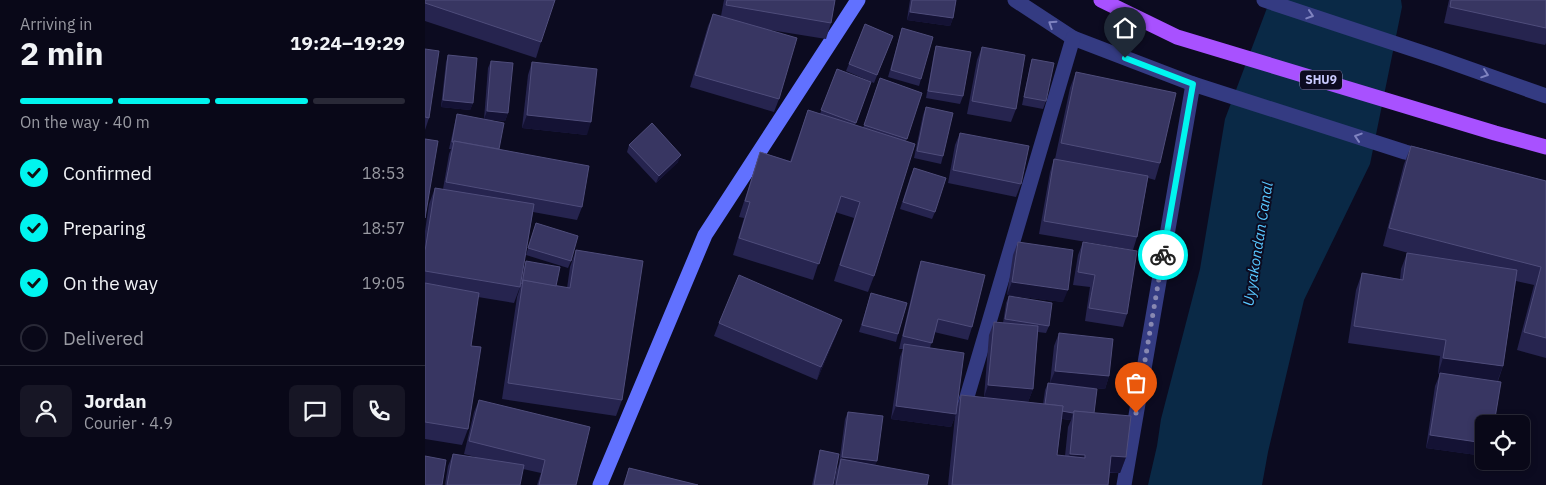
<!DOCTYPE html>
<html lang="en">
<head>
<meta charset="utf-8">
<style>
  body { margin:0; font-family:"IBM Plex Sans",sans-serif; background:#171625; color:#f1f3f6; height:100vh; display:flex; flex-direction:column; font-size:19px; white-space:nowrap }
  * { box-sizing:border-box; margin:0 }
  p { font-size:16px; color:#999aa2 }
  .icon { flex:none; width:28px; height:28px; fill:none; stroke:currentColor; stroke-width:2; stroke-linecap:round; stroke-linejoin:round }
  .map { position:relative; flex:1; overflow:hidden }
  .details { display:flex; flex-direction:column; background:#090818; width:425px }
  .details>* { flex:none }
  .fabs { position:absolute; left:1050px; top:415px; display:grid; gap:10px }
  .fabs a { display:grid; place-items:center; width:55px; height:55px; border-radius:8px; background:#090818; box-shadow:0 2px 8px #0003,0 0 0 1px #292937; font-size:25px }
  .pin { position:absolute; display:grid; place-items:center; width:42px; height:42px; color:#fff; margin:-51px -21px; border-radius:50% 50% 50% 0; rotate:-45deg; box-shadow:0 0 5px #0007 }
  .pin .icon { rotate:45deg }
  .courier { position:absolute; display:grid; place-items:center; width:50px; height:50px; margin:-25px; border:4px solid #00f5ef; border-radius:50%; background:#fff; color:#222; box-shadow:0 1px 6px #0007 }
  .headline em { font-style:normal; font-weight:800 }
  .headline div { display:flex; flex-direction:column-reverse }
  .headline { display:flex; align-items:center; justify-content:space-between; height:85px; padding:0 20px }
  h1 { font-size:32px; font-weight:800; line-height:38px }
  .bar { display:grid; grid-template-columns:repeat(4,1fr); gap:8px 5px; align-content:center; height:60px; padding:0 20px }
  .bar i { height:6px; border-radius:4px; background:#292937 }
  .bar .active { background:#00f5ef }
  .bar p { grid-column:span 4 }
  .line { display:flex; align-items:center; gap:12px; padding:0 20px; border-top:1px solid #292937 }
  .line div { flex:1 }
  .round { display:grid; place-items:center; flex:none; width:52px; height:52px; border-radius:8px; background:#171625 }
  ol { padding:0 20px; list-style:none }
  li { display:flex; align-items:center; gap:15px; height:55px }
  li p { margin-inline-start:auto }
  li .icon { padding:5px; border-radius:50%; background:#00f5ef; color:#111; stroke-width:4 }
  li:last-child { color:#999aa2 }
  li i { width:28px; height:28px; border:2px solid #292937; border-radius:50% }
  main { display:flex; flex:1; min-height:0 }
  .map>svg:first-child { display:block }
</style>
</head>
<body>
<main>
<section class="details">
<div class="headline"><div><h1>2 min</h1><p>Arriving in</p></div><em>19:24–19:29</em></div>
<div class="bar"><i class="active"></i><i class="active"></i><i class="active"></i><i></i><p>On the way · 40 m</p></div>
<ol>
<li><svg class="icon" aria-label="check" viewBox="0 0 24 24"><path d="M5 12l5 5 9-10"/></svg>Confirmed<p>18:53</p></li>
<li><svg class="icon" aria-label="check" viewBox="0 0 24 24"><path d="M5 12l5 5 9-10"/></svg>Preparing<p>18:57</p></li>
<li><svg class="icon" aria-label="check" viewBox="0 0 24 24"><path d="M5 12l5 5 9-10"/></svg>On the way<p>19:05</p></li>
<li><i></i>Delivered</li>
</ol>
<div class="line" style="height:90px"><a class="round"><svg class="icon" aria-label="person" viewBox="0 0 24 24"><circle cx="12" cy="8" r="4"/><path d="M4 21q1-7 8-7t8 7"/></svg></a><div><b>Jordan</b><p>Courier · 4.9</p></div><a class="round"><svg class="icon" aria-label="chat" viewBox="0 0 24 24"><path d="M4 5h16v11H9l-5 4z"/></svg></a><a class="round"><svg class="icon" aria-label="phone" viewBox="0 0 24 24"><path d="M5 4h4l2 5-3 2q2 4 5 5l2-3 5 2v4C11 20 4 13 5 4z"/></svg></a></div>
</section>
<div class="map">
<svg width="1121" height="485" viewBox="0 0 1121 485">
  <rect width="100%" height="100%" fill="#0c0b20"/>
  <path fill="#0a2946" d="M845 0H976L977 7 945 164 879 300 843 452 837 485H723L732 446 736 419 775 269 800 119Z"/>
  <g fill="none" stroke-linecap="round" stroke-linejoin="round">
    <g stroke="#343b82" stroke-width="15">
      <path d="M590 0 648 38 768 84 980 152 1003 158"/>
      <path d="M839 0 1014 58 1121 96"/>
    </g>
    <g stroke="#343b82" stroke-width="15">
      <path d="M539 407 648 38"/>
      <path d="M699 485 768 84"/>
    </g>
    <path stroke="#6171ff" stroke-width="15" d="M175 485 280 235 433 0"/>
    <path stroke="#a851ff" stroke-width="15" d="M676 0 752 37 1070 133 1121 147"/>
  </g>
  <g fill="#26244f" fill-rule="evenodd">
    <path d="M0 0 116 42 111 58 0 21Z"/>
    <path d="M299 0H410L406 23 401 39 339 29 354 99 349 112 265 87 283 26 288 14 296 16Z"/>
    <path d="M485 0H531L528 18 525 26 482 20Z"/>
    <path d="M1024 0H1121V43L1120 45 1019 23Z"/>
    <path d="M440 24 468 36 449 83 421 71Z"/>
    <path d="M477 28 496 79 494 86 463 77Z"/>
    <path d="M511 46 538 96 535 104 501 98 509 53Z"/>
    <path d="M557 47 591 109 586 122 542 114 552 60Z"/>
    <path d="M0 49 4 118 0 130Z"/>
    <path d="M23 55 48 103 45 110 16 107 21 62Z"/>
    <path d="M607 59 621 101 618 109 597 105 605 66Z"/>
    <path d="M66 61 83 113 80 121 59 119 63 68Z"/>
    <path d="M107 62 162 135 97 128 103 75Z"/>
    <path d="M412 69 446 82 430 125 438 128 455 78 497 93 481 141 449 276 443 292 409 281 429 218 410 212 388 280 308 255 319 218 314 217 335 152 365 161 383 110 395 114Z"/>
    <path d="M651 72 735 163 730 180 723 178 712 237 708 250 614 234 625 172 629 159H630L645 88Z"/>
    <path d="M501 107 518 156 516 164 489 158 498 115Z"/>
    <path d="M32 114 74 149 157 207 152 220 108 212 95 287 89 303 53 297 46 346 43 429 37 445 0 439V231L4 204 10 188 18 189 24 154 26 149H24L30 122Z"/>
    <path d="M535 133 596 184 591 197 523 183 530 145Z"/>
    <path d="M204 145 253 162 231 183 202 152Z"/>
    <path d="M986 146 1121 181V358L1092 350 1109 285 1091 281 1078 366 1059 424V456L1001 448 1010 386 1015 374H1013L1015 356 923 343 931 290 937 273 975 279 976 269 982 253 987 254 958 246 979 164Z"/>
    <path d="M486 175 510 212 507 219 475 209Z"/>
    <path d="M111 223 146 261 143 268 101 255Z"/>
    <path d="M593 242 638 302 582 295 588 255Z"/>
    <path d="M658 242 702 314 698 327 660 321 665 287 648 285 653 255Z"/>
    <path d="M151 250 197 400 191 416 77 399 92 297 94 291 99 268 101 261 131 286 142 288 145 267Z"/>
    <path d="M496 261 547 327 543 340 509 332 505 348 531 409 536 395 618 404 620 390 623 383H625L629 346 634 333 684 376 680 389 636 385 669 413 701 457 695 473H685L683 485H523L530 416 526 427 466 419 475 357 478 349H474L492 273ZM637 419 646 420 643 427 640 456 632 455Z"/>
    <path d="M446 293 473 334 471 342 434 332Z"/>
    <path d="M584 296 624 326 621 333 613 332 608 389 603 402 559 397 564 335 569 322 578 323 581 303Z"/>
    <path d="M294 323 412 333 392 380 289 336Z"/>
    <path d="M54 400 151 485H112L116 473 98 469 95 485H20L23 466 28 454 54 458 39 454 49 412Z"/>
    <path d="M423 412 450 465 502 485H409L411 472 414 464 420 419Z"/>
    <path d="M395 450 408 485H387L393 458Z"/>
    <path d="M204 468 273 485H198Z"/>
  </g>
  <g fill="#141234">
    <path d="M485 12 528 18 525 26 482 20Z"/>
    <path d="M18 100 48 103 45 110 16 107Z"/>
    <path d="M62 111 83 113 80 121 59 119Z"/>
    <path d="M102 115 166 122 162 135 97 128Z"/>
    <path d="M256 155 253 162 231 183 234 176Z"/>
    <path d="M587 282 643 290 638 302 582 295Z"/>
    <path d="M417 320 412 333 392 380 396 367Z"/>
    <path d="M1018 358 1078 366 1072 382 1013 374Z"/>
    <path d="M630 371 684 376 680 389 625 383Z"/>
    <path d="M563 385 608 389 603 402 559 397Z"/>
    <path d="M471 406 531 414 526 427 466 419Z"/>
    <path d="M620 409 648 413 646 420 617 416Z"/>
    <path d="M1005 435 1059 443V456L1001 448Z"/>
    <path d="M645 454 660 455 654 471 639 470Z"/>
    <path d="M686 456 701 457 695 473 680 472Z"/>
    <path d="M417 457 452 461 449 469 416 460Z"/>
  </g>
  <g fill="#383662" stroke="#4f4d7b">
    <path d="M0 0H130L116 42 0 3Z"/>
    <path d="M302 0H410L406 23 301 5Z"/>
    <path d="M487 0H531L528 18 485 12Z"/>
    <path d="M1026 0H1121V28L1025 7Z"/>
    <path d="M288 14 372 38 354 99 270 75Z"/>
    <path d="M440 24 468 36 452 75 424 64Z"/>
    <path d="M477 28 508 37 496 79 466 70Z"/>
    <path d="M511 46 546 52 538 96 503 91Z"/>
    <path d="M557 47 600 55 591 109 547 101Z"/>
    <path d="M0 49 14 51 4 118 0 117Z"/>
    <path d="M23 55 52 58 48 103 18 100Z"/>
    <path d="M607 59 629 63 621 101 599 97Z"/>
    <path d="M66 61 88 63 83 113 62 111Z"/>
    <path d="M107 62 172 69 166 122 102 115Z"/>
    <path d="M412 69 446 82 431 123 396 110Z"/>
    <path d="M651 72 751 93 735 163 636 143Z"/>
    <path d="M455 78 497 93 482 139 439 125Z"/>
    <path d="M501 107 528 113 518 156 492 151Z"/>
    <path d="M383 110 490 144 449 276 415 265 435 202 416 196 394 264 314 238 325 202 320 201 335 152 366 162Z"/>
    <path d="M32 114 79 123 74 149 29 141V142H27Z"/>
    <path d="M227 123 256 155 234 176 204 145Z"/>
    <path d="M535 133 604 146 596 184 528 170Z"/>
    <path d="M0 139 13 141 0 218Z"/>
    <path d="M29 141 164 166 157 207 21 182Z"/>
    <path d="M986 146 1121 181V338L1099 332 1116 267 964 228Z"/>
    <path d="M629 159 723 176 712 237 619 221Z"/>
    <path d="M489 168 521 178 510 212 478 202Z"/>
    <path d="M10 188 109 204 95 287 0 271V251Z"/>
    <path d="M111 223 153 236 146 261 103 248Z"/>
    <path d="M593 242 648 250 643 290 587 282Z"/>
    <path d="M658 242 712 251 702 314 664 308 670 275 653 272Z"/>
    <path d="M151 250 218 261 197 400 83 383 98 280 145 288Z"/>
    <path d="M982 253 1092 270 1078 366 1018 358 1021 340 929 326 937 273 978 280Z"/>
    <path d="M101 261 135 267 131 286 98 280 97 284Z"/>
    <path d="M496 261 560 275 547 327 513 319 507 343 478 336Z"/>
    <path d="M314 275 417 320 396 367 294 323Z"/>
    <path d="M0 283 54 293 46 346 56 347 43 429 0 422Z"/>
    <path d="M446 293 482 303 473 334 437 325Z"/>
    <path d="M584 296 627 303 624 326 580 319Z"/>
    <path d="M569 322 613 326 608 389 563 385Z"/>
    <path d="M634 333 688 339 684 376 630 371Z"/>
    <path d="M479 344 539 353 531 414 471 406Z"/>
    <path d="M1015 373 1076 382 1069 424H1059V443L1005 435Z"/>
    <path d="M623 383 672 389 669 413 649 411 648 413 637 411 638 406 620 404Z"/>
    <path d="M536 395 638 406 632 455 660 458V455L645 454 649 411 706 416 701 457 686 456 683 485H527Z"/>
    <path d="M54 400 165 427 151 485H114L120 460 44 441Z"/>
    <path d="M423 412 458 416 452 461 417 457Z"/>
    <path d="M395 450 414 454 408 485H389Z"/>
    <path d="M28 454 99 465 95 485H22Z"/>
    <path d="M0 456 21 460 17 485H0Z"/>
    <path d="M416 459 504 475 502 485H411Z"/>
    <path d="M204 468 273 485H199Z"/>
  </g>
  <defs><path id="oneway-chevron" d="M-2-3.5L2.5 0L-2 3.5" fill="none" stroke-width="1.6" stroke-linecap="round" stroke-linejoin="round" transform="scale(1.25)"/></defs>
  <g stroke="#7f83c0">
    <use href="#oneway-chevron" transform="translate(885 15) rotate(18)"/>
    <use href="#oneway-chevron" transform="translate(627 24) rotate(-147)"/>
    <use href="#oneway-chevron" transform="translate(1060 74) rotate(19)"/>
    <use href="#oneway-chevron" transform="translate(933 137) rotate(-162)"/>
  </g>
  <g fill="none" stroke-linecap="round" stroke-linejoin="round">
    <path stroke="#8888b1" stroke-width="5" stroke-dasharray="0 9" d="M711 413 738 255"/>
    <path stroke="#00f5ef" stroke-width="6" d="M700 58 768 84 738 255"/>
  </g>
  <g text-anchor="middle" stroke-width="4" stroke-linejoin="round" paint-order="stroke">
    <rect fill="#0c0b20" stroke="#9191bc" stroke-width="1" x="875" y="70.5" width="42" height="19" rx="4"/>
    <g font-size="12" font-weight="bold" fill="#cacbff">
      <text x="896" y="84">SHU9</text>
    </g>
    <g font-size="15" font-style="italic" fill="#58c7ff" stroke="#0c0b20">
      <text transform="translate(833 244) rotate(-81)" y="5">Uyyakondan Canal</text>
    </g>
  </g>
</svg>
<div class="fabs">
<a><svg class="icon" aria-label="locate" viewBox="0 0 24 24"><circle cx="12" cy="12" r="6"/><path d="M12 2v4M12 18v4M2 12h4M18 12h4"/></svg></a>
</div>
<div class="pin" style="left:711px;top:413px;background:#ea580c"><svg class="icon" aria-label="bag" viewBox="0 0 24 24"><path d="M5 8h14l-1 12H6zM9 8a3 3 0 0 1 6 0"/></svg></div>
<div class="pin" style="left:700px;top:58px;background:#1f2937"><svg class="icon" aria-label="home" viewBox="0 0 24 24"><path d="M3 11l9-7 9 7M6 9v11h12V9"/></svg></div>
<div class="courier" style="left:738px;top:255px"><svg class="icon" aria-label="bike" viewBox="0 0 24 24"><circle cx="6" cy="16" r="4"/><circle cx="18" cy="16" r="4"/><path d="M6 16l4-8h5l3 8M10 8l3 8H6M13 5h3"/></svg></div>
</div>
</main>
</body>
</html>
